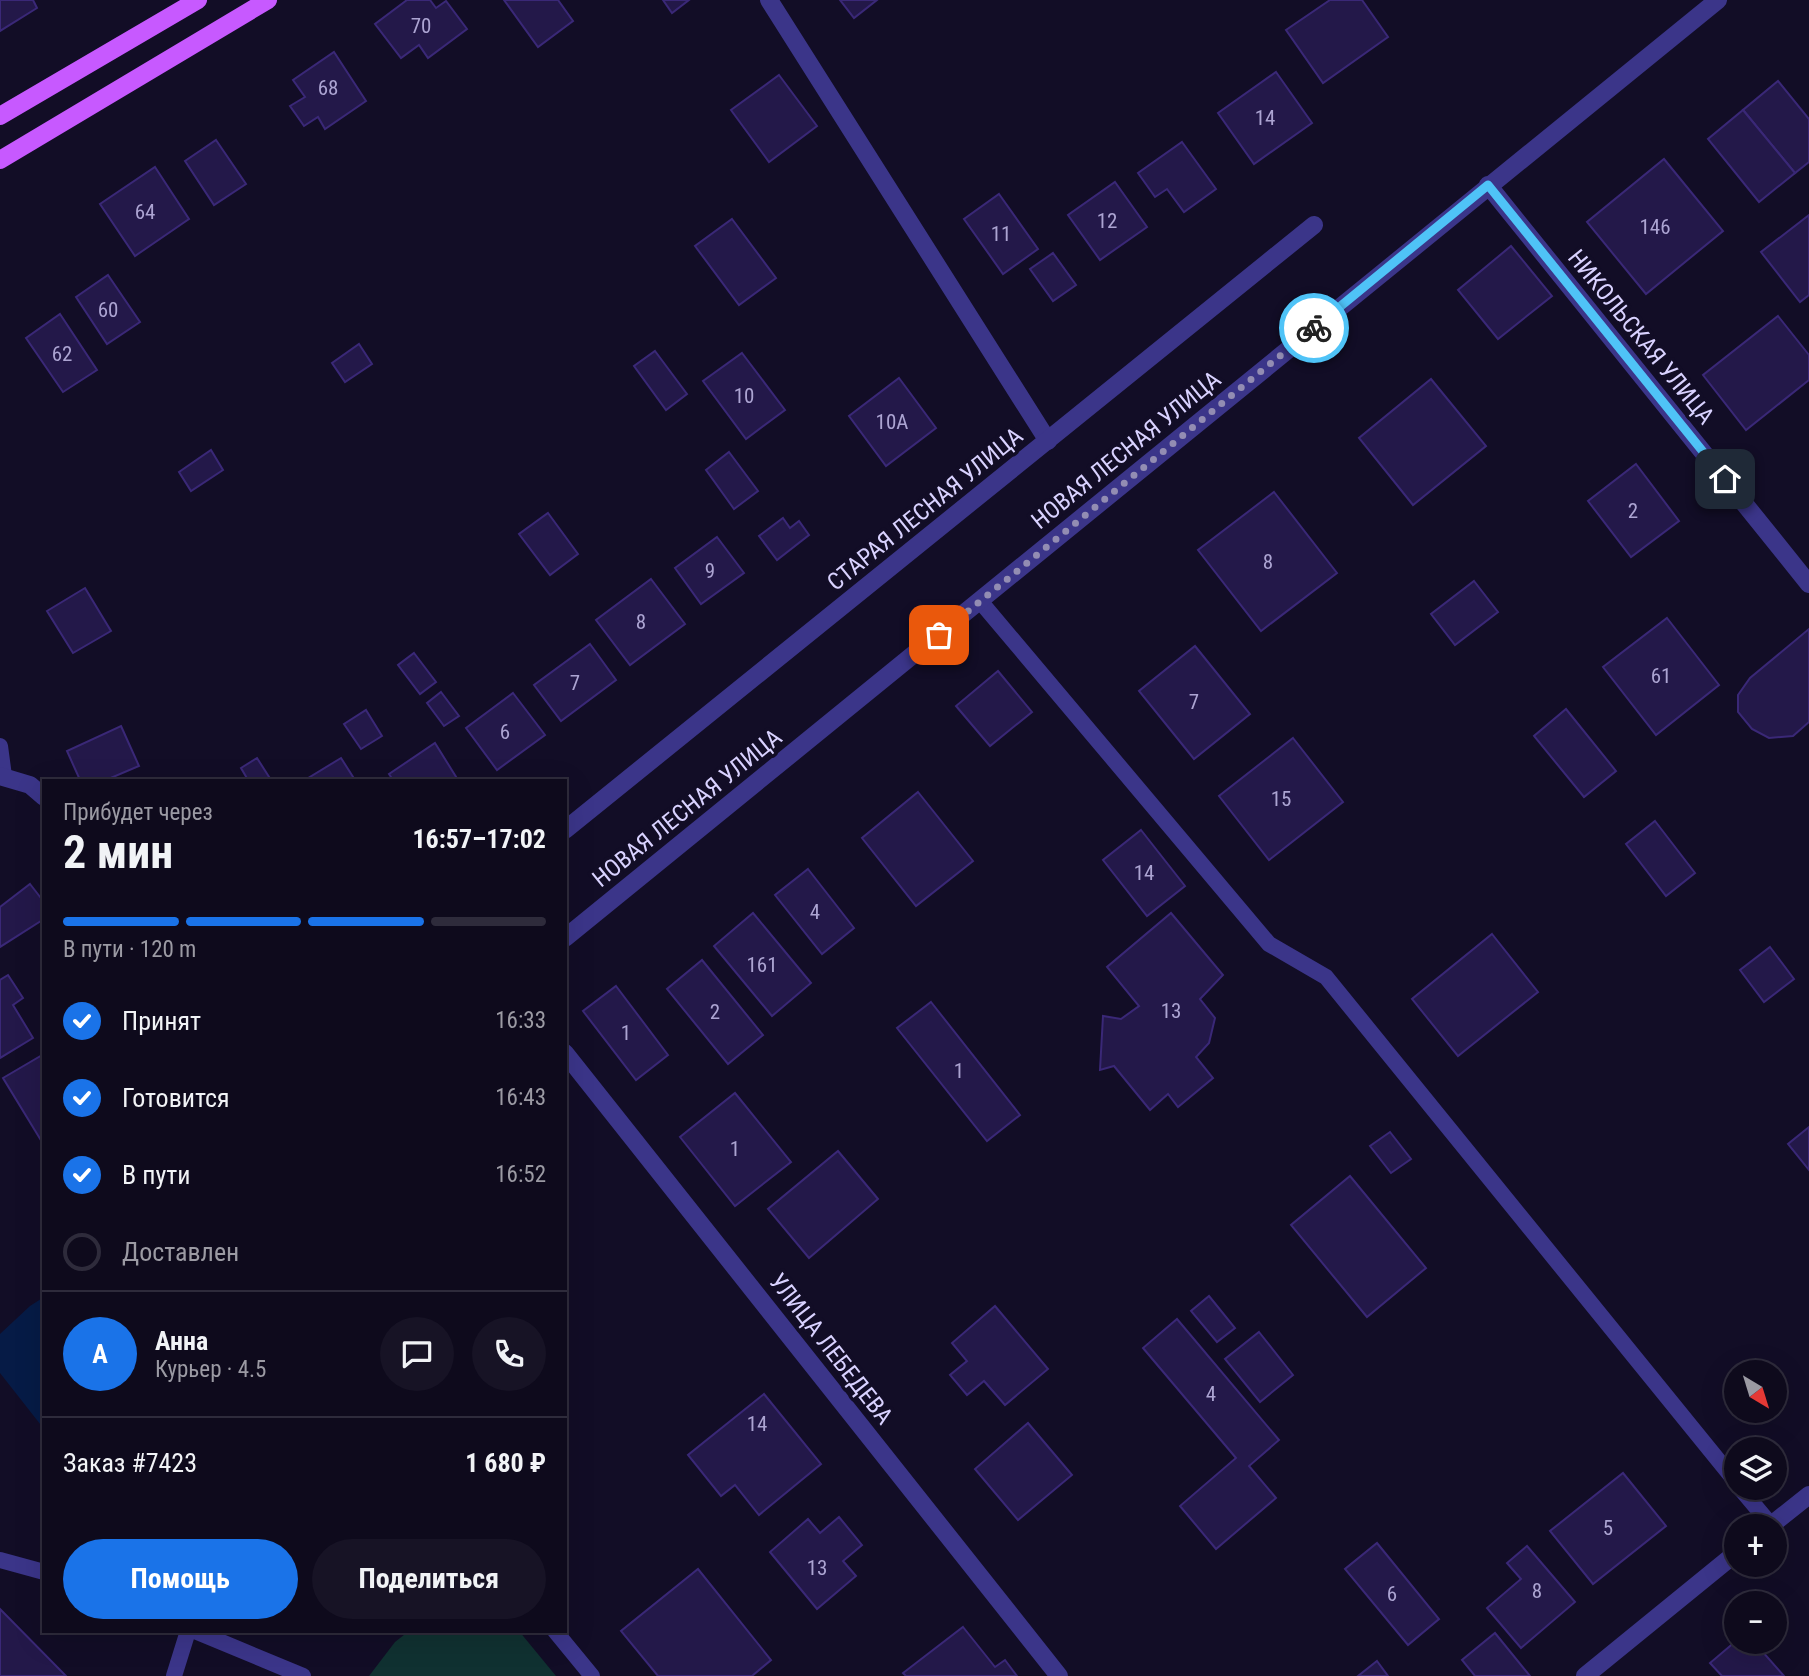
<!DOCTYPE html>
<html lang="ru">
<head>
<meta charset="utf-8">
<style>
  body { margin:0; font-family:"Roboto Condensed",sans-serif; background:#171325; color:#f1f3f6; height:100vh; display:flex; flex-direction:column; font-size:26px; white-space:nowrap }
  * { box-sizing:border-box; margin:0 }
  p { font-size:23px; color:#9b9aa3 }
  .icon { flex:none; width:38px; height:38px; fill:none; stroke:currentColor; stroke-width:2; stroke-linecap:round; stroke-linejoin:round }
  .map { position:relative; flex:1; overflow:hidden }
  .drawer { position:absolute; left:42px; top:779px; width:525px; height:854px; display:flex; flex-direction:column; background:#0e0a1c; border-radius:0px; box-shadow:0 7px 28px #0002,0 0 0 2px #2e2b3b }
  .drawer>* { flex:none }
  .needle { width:46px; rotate:142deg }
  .tools { position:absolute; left:1724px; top:1360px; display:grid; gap:14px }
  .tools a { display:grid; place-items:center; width:63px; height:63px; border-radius:50%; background:#0e0a1c; box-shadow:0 7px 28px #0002,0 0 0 2px #2e2b3b; font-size:35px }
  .pin { position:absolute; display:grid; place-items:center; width:60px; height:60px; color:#fff; margin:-30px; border-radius:14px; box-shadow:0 4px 10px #0006 }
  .courier { position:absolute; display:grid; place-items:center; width:70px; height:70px; margin:-35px; border:5px solid #4fc3f7; border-radius:50%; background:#fff; color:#222; box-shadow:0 2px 9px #0007 }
  .overview em { font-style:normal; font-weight:700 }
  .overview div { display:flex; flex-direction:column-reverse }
  .overview { display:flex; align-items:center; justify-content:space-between; height:119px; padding:0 21px }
  h1 { font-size:46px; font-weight:700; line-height:52px }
  .bar { display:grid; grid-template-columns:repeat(4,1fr); gap:10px 7px; align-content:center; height:84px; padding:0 21px }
  .bar i { height:9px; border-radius:5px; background:#2e2b3b }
  .bar .active { background:#1a73e8 }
  .bar p { grid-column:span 4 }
  .line { display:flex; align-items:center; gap:18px; padding:0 21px; border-top:2px solid #2e2b3b }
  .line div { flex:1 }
  .round { display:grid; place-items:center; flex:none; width:74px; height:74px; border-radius:37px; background:#171325 }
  ol { padding:0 21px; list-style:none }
  li { display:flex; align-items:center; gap:21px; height:77px }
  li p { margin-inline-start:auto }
  li .icon { padding:7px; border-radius:50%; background:#1a73e8; color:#fff; stroke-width:4 }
  li:last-child { color:#9b9aa3 }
  li i { width:38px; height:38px; border:4px solid #2e2b3b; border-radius:50% }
  .primary-button { display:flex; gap:14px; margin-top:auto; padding:14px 21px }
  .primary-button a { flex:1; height:80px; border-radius:42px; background:#1a73e8; color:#fff; font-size:28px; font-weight:700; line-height:80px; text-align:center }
  .primary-button a+a { background:#171325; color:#f1f3f6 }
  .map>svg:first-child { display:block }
</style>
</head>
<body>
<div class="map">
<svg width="1809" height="1676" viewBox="0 0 1809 1676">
  <rect width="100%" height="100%" fill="#120d26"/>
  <path fill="#103131" d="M409 1631H519L556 1676H369L395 1642Z"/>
  <path fill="#061b46" d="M44 1297V1429L0 1373V1334L30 1306Z"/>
  <g fill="#231849" stroke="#3a2877" stroke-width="2">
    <path d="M0 0H33L37 8 0 31Z"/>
    <path d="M407 0H430L436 8 446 1 467 29 428 58 419 45 401 58 375 24Z"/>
    <path d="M504 0H558L573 21 538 47Z"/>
    <path d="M663 0H689L672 13Z"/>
    <path d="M840 0H877L854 18Z"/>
    <path d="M1330 0H1362L1388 37 1323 83 1286 30Z"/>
    <path d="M334 52 366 101 325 129 318 117 304 126 290 106 305 97 293 80Z"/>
    <path d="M1276 72 1312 123 1254 164 1218 113Z"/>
    <path d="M779 75 817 126 769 162 731 110Z"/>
    <path d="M1778 81 1809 119V162L1795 173 1743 110Z"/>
    <path d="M1743 110 1795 173 1759 202 1708 139Z"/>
    <path d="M216 140 246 184 214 205 185 161Z"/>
    <path d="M1182 142 1216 189 1184 212 1167 189 1155 197 1138 173Z"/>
    <path d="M1664 159 1723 231 1646 294 1587 222Z"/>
    <path d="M155 167 189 219 135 256 100 204Z"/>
    <path d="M1115 182 1147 227 1100 260 1068 215Z"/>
    <path d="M999 194 1038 249 1003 274 964 219Z"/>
    <path d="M1809 215V295L1800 302 1761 252Z"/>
    <path d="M732 219 776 278 739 305 695 246Z"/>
    <path d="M1511 246 1552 296 1498 339 1458 290Z"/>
    <path d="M1053 253 1076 285 1053 301 1030 269Z"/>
    <path d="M108 275 140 322 107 344 76 297Z"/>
    <path d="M60 314 97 370 63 392 26 338Z"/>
    <path d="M1778 316 1809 355V380L1746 430 1703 375Z"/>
    <path d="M359 344 372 364 345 382 332 363Z"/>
    <path d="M655 351 687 394 666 410 634 366Z"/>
    <path d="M742 353 785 410 746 439 703 381Z"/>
    <path d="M899 378 936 428 886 466 849 416Z"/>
    <path d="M1431 379 1486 446 1413 505 1359 438Z"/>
    <path d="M211 450 223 470 191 491 179 472Z"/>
    <path d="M729 452 758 491 734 509 706 470Z"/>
    <path d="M1636 464 1679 521 1631 557 1588 501Z"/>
    <path d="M1274 492 1337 573 1261 631 1198 550Z"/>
    <path d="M548 513 578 554 550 575 519 534Z"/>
    <path d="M783 518 790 528 799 521 809 535 777 560 759 536Z"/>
    <path d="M717 537 744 573 701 604 675 568Z"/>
    <path d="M651 579 685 624 630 665 596 620Z"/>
    <path d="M1474 581 1498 612 1455 645 1431 614Z"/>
    <path d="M85 588 111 631 73 653 47 611Z"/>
    <path d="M1667 618 1719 685 1656 735 1603 667Z"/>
    <path d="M1809 629V722L1793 736 1769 738 1752 729 1738 712V695L1750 678Z"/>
    <path d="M590 644 616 680 561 721 534 685Z"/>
    <path d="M1195 646 1250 714 1194 759 1139 691Z"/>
    <path d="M414 653 436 682 420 694 398 665Z"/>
    <path d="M998 671 1032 712 990 746 956 706Z"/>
    <path d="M441 692 459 716 444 726 427 703Z"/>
    <path d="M513 693 545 735 497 770 466 728Z"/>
    <path d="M1566 709 1616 771 1584 797 1534 736Z"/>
    <path d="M366 710 382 736 361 749 344 724Z"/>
    <path d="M121 726 139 766 106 780H80L67 751Z"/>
    <path d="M1293 738 1343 802 1269 860 1219 796Z"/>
    <path d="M435 743 458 780H393L389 774Z"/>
    <path d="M257 758 271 780H248L241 768Z"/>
    <path d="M341 758 355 780H305Z"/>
    <path d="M918 792 973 861 916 906 862 838Z"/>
    <path d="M1655 821 1695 873 1666 896 1626 844Z"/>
    <path d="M1141 830 1185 886 1147 916 1103 860Z"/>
    <path d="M808 869 854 928 822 954 775 895Z"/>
    <path d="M30 884 44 902V919L0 947V907Z"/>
    <path d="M753 913 811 983 772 1016 714 946Z"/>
    <path d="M1171 913 1223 975 1200 999 1215 1018 1209 1043 1196 1057 1213 1078 1178 1107 1168 1094 1150 1110 1114 1066 1100 1070 1103 1016 1121 1019 1139 1006 1107 967Z"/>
    <path d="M1492 934 1538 992 1458 1056 1412 999Z"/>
    <path d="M1770 947 1794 979 1764 1002 1740 970Z"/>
    <path d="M702 960 763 1035 728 1064 667 989Z"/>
    <path d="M8 975 23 998 13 1005 33 1038 0 1058V980Z"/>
    <path d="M616 986 668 1055 636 1080 583 1011Z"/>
    <path d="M931 1002 1020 1115 987 1141 897 1028Z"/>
    <path d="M44 1054V1141L42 1142 3 1078Z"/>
    <path d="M735 1093 791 1162 735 1206 680 1137Z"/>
    <path d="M1809 1127V1170L1788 1144Z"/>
    <path d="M1390 1132 1411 1159 1391 1173 1370 1146Z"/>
    <path d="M838 1151 878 1199 809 1258 768 1209Z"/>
    <path d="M1350 1176 1426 1268 1367 1317 1291 1225Z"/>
    <path d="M1209 1296 1235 1328 1217 1342 1191 1311Z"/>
    <path d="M995 1306 1048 1369 1005 1405 984 1381 967 1395 950 1375 967 1361 952 1343Z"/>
    <path d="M1177 1319 1279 1440 1249 1466 1276 1498 1216 1549 1180 1506 1236 1458 1143 1348Z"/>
    <path d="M1259 1332 1293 1375 1260 1402 1225 1359Z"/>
    <path d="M764 1394 821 1464 759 1515 735 1485 721 1496 688 1455Z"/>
    <path d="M1028 1423 1072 1475 1018 1520 975 1469Z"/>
    <path d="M1623 1473 1666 1526 1593 1584 1550 1531Z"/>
    <path d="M839 1517 862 1545 843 1561 856 1576 817 1609 770 1552 808 1519 820 1533Z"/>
    <path d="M1377 1543 1439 1619 1408 1645 1345 1569Z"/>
    <path d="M1527 1546 1575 1602 1521 1648 1487 1608 1521 1579 1507 1563Z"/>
    <path d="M698 1569 771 1660 752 1676H658L621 1631Z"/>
    <path d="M0 1609 66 1676H0Z"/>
    <path d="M963 1627 995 1667 1005 1660 1017 1676H906L903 1673Z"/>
    <path d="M1495 1633 1530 1676H1475L1462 1660Z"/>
    <path d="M1736 1641 1754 1642 1784 1676H1722L1710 1663Z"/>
    <path d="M1377 1661 1388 1676H1358Z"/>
  </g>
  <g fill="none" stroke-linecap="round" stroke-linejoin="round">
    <g stroke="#3b3589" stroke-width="16">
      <path d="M980 601 1269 944 1326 977 1736 1482"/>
      <path d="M0 746 4 776"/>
      <path d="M1740 1488 1771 1525"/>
      <path d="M0 1560 44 1572"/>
      <path d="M195 1631 303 1676"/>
      <path d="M555 1631 592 1676"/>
      <path d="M174 1676 188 1631"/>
    </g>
    <g stroke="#3b3589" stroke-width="18">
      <path d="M769 0 1048 441"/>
      <path d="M1488 185 1809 584"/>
      <path d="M0 776 30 785 44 797"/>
      <path d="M565 830 1314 225"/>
      <path d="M565 938 1718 0"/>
      <path d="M565 1053 1059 1676"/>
      <path d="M1770 1526 1809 1495"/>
      <path d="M1585 1676 1736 1553"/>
    </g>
    <g stroke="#c759ff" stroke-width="18">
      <path d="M0 116 198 0"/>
      <path d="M0 160 268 0"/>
    </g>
  </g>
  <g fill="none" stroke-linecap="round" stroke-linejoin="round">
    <path stroke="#938db3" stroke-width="7" stroke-dasharray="0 12.6" d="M939 635 1314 328"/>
    <path stroke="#4fc3f7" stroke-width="9" d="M1314 328 1488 185 1725 479"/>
  </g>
  <g text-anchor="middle" stroke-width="7" stroke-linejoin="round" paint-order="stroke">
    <g font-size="21" fill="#aca4d2">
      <text x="421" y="33">70</text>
      <text x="328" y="95">68</text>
      <text x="1265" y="125">14</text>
      <text x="145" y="219">64</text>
      <text x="1107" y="228">12</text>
      <text x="1655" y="234">146</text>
      <text x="1001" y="241">11</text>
      <text x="108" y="317">60</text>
      <text x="62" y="361">62</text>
      <text x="744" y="403">10</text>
      <text x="892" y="429">10А</text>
      <text x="1633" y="518">2</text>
      <text x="1268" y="569">8</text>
      <text x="710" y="578">9</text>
      <text x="641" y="629">8</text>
      <text x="1661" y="683">61</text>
      <text x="575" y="690">7</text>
      <text x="1194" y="709">7</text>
      <text x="505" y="739">6</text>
      <text x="1281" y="806">15</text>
      <text x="1144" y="880">14</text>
      <text x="815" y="919">4</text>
      <text x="762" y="972">161</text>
      <text x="1171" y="1018">13</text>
      <text x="715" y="1019">2</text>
      <text x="626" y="1040">1</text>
      <text x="959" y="1078">1</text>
      <text x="735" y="1156">1</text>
      <text x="1211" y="1401">4</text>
      <text x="757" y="1431">14</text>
      <text x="1608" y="1535">5</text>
      <text x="817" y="1575">13</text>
      <text x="1537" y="1598">8</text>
      <text x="1392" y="1601">6</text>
    </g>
    <g font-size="24" fill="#d9d2ff" stroke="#120d26">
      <text transform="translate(1641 337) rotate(51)" y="8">НИКОЛЬСКАЯ УЛИЦА</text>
      <text transform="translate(1126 450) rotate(-39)" y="8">НОВАЯ ЛЕСНАЯ УЛИЦА</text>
      <text transform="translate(925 509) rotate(-39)" y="8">СТАРАЯ ЛЕСНАЯ УЛИЦА</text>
      <text transform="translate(687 808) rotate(-39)" y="8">НОВАЯ ЛЕСНАЯ УЛИЦА</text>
      <text transform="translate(831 1349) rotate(52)" y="8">УЛИЦА ЛЕБЕДЕВА</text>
    </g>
  </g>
</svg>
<div class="tools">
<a><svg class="needle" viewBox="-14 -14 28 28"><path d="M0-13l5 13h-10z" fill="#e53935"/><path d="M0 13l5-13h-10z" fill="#9b9aa3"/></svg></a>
<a><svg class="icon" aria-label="layers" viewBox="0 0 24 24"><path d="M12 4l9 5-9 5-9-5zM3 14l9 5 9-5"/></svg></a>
<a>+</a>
<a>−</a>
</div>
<div class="pin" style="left:939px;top:635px;background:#ea580c"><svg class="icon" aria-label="bag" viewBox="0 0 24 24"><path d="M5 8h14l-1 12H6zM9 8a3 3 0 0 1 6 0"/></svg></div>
<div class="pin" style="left:1725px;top:479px;background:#1f2937"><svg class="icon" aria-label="home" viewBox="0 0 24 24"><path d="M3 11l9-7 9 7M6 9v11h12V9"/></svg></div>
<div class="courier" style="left:1314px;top:328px"><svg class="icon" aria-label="bike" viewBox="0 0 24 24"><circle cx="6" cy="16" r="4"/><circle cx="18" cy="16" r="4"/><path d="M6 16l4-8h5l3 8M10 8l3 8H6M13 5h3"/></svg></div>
<section class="drawer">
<div class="overview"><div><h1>2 мин</h1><p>Прибудет через</p></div><em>16:57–17:02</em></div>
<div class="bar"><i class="active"></i><i class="active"></i><i class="active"></i><i></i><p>В пути · 120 m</p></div>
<ol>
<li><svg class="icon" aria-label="check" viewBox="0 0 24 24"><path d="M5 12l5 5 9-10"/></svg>Принят<p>16:33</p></li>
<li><svg class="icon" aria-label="check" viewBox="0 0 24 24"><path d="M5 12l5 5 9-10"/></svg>Готовится<p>16:43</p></li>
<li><svg class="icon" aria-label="check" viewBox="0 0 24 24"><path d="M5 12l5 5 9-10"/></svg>В пути<p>16:52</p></li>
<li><i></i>Доставлен</li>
</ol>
<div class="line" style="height:126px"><b class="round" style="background:#1a73e8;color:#fff">А</b><div><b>Анна</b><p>Курьер · 4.5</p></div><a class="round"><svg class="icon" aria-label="chat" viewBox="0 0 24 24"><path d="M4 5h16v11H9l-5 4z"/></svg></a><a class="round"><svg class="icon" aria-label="phone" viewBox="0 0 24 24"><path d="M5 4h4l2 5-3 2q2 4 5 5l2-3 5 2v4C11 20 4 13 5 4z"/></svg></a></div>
<div class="line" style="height:91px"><div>Заказ #7423</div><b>1 680 ₽</b></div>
<div class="primary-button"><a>Помощь</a><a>Поделиться</a></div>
</section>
</div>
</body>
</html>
